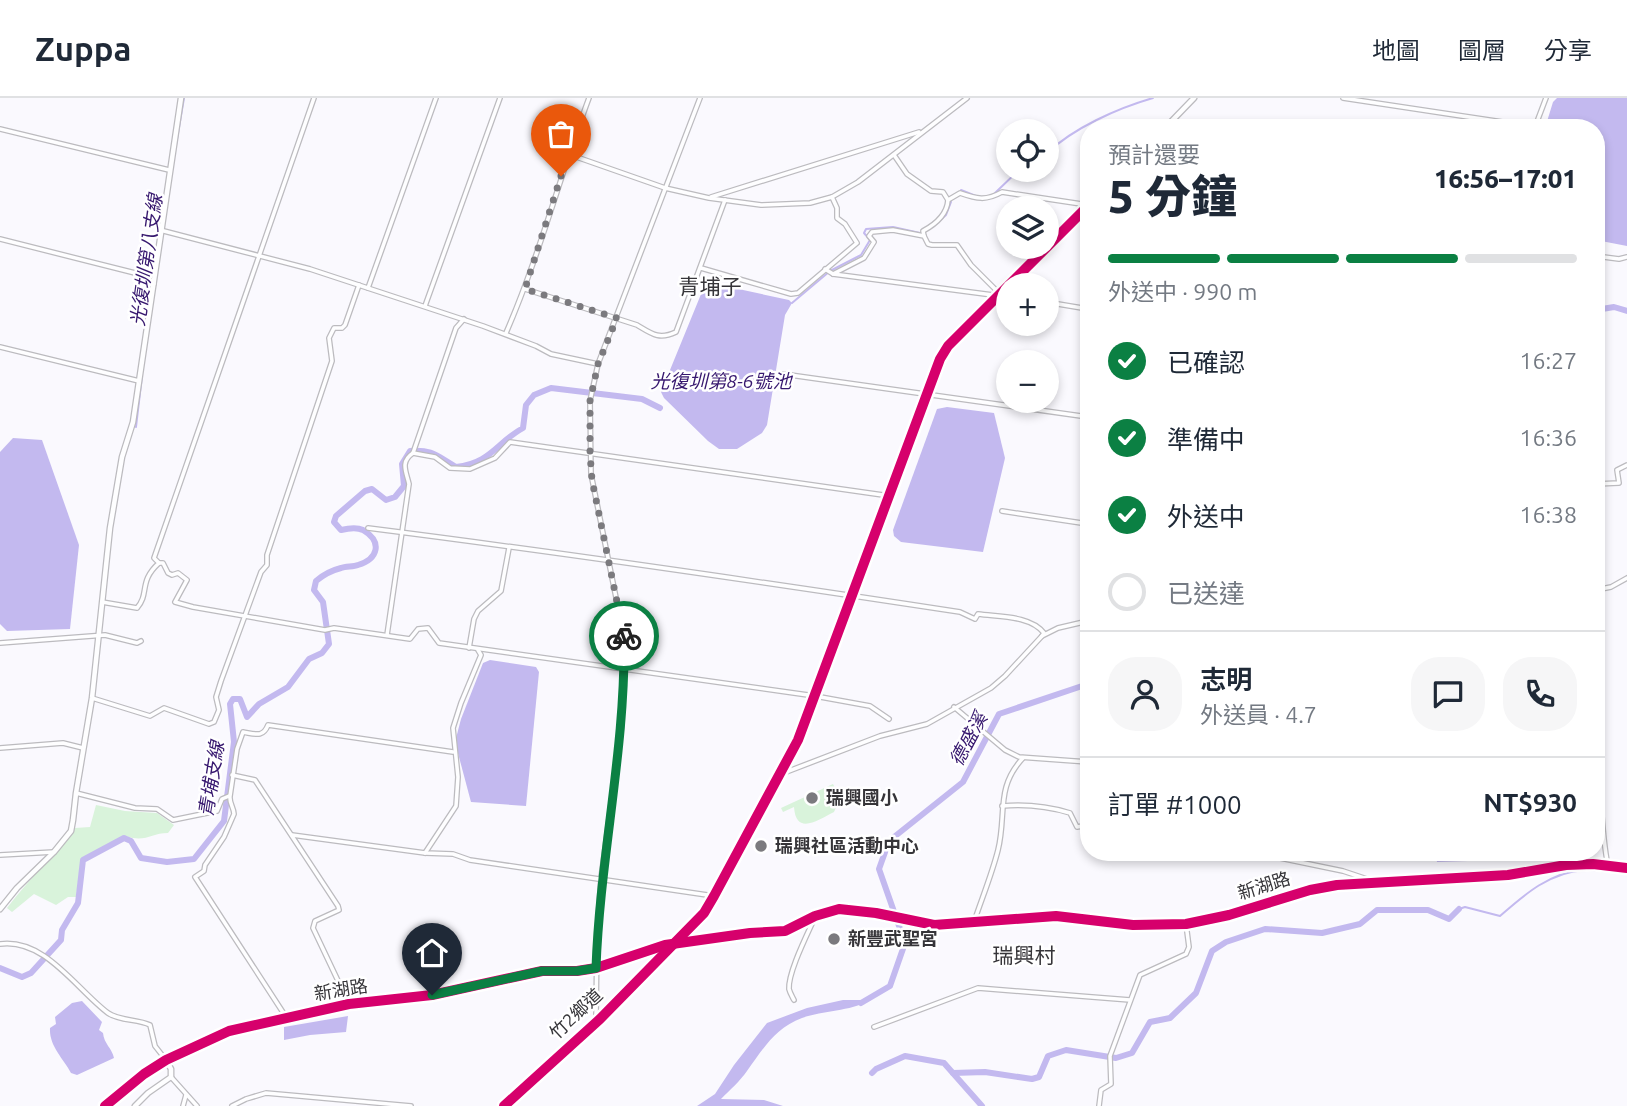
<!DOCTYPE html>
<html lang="zh-TW">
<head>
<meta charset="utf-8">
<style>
  body { margin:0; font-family:Ubuntu,"Noto Sans TC",sans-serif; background:#f6f6f7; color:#1f2937; height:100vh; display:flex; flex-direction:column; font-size:26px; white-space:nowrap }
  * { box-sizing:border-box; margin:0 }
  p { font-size:23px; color:#747a83 }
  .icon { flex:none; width:38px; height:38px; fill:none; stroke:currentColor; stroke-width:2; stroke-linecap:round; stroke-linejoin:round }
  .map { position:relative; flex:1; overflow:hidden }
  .sheet { position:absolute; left:1080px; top:21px; width:525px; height:742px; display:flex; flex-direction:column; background:#fff; border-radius:28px; box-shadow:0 4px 10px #0003 }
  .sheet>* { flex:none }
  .tools { position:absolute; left:996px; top:21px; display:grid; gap:14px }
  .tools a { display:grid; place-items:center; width:63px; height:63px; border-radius:50%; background:#fff; box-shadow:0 4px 10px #0003; font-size:35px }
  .pin { position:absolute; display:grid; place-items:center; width:60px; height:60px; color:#fff; margin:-72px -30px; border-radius:50% 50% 50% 0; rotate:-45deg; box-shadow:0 0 7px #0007 }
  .pin .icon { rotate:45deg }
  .courier { position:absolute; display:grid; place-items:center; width:70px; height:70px; margin:-35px; border:5px solid #0b8043; border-radius:50%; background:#fff; color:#222; box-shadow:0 2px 9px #0007 }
  .summary em { font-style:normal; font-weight:800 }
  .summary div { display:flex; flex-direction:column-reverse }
  .summary { display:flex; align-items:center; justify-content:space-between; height:119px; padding:0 28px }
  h1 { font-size:46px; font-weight:800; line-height:52px }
  .bar { display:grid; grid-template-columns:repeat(4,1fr); gap:10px 7px; align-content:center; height:84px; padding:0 28px }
  .bar i { height:9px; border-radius:5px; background:#e0e1e3 }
  .bar .on { background:#0b8043 }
  .bar p { grid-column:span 4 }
  .line { display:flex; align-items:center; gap:18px; padding:0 28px; border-top:2px solid #e0e1e3 }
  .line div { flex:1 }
  .round { display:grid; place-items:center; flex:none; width:74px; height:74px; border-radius:28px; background:#f6f6f7 }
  ol { padding:0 28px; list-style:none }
  li { display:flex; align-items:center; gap:21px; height:77px }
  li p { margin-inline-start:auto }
  li .icon { padding:7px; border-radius:50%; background:#0b8043; color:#fff; stroke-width:4 }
  li:last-child { color:#747a83 }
  li i { width:38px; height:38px; border:4px solid #e0e1e3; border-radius:50% }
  header { display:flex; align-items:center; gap:42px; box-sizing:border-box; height:98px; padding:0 35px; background:#fff; border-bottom:2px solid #e0e1e3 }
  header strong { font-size:33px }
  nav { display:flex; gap:38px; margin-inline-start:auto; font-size:24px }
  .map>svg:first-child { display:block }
</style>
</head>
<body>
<header>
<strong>Zuppa</strong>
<nav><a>地圖</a><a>圖層</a><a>分享</a></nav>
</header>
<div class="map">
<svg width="1627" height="1008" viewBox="0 0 1627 1008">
  <rect width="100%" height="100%" fill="#faf9fe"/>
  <g fill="#d9f3db">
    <path d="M833 686 835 690 831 693 836 698 838 705 834 714C818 722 796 738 794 709L783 714 781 710Z"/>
    <path d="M96 707 125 713 157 715 174 727 168 735C151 735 145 745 126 738L81 761 76 799H68L56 807 34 796 12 814 7 810C28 782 54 758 75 730L90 729Z"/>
  </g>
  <g fill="#c3b9ef">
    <path d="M1557 0H1627V148L1596 142V30H1545L1553 4Z"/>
    <path d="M706 184 789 202 792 205 785 217 767 327 762 335 737 351H719L708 343 664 300 661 294Z"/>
    <path d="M947 309 994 315 1005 360 983 454 901 444 894 438 893 432 937 311Z"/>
    <path d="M13 340 42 342 79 447 70 531 7 533 0 526V354Z"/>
    <path d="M490 562 536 569 539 574 526 708 471 704 455 644 461 621 483 565Z"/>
    <path d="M1435 754H1507V759L1499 762 1437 764Z"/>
    <path d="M843 902H870C849 914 824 912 802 920 775 930 763 951 747 973 740 983 730 992 721 1001L764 1002 783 1008H697L715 996 734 967 767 925 807 910Z"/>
    <path d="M82 903 102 924 99 932 103 935C104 946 112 950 114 960L77 977 71 975C63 960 49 948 50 930L56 926 55 919 72 905Z"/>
    <path d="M348 918 346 934 310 937 284 942V929Z"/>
  </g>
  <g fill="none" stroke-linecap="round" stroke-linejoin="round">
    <g stroke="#c3b9ef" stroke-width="2">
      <path d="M176 47 184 0"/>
      <path d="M1046 56C1073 30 1118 10 1153 0"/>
      <path d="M961 92 976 98"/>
      <path d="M995 95 1019 72"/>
      <path d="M936 126 946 117 951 104"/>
      <path d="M792 205 830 173 861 157 870 142 864 135 866 131 893 129 920 135"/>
      <path d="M136 329 142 278"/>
      <path d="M1459 811 1465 809 1500 818C1525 796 1550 774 1585 772 1597 771 1606 776 1617 772"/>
    </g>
    <g stroke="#c3b9ef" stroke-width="6">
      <path d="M1596 212 1614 209 1627 213"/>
      <path d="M0 870 22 879 31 875 61 842 62 832 78 805 83 762 124 740 131 743 141 760 167 764 194 761 224 723 234 644 230 606 233 601H240L247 619 259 606 288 589 309 561 322 555 329 546 323 504 314 492 316 483C323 477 333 472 341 470 346 468 353 469 358 467 378 461 383 444 363 432 357 429 349 430 341 432L334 424 336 418 365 393 372 391 386 402 395 399 404 388 402 366 410 353C433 351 438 359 456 369 491 365 496 345 523 330L526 307 534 297 551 290 642 301 660 310"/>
      <path d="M861 905 890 888 905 845 879 771 889 743 963 684 999 616 1088 586"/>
      <path d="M872 975 876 971 905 958 944 965 982 1008"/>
      <path d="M953 975 985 974 1032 981 1039 979 1048 958 1066 952 1116 960 1132 955 1150 924 1170 920 1196 895 1212 853 1226 844 1265 831 1322 835 1360 826 1377 812H1428L1449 821 1459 811"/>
    </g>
    <defs>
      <g id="minor">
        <path d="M1343 0 1535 29 1546 0"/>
        <path d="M1171 24 1176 28 1188 30"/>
        <path d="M0 31 169 72"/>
        <path d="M568 56 665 90 709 100 761 107 810 105 832 99 858 84 967 0"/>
        <path d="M894 57 907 76 931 93 943 94 948 102C947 117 936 126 923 133L924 138"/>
        <path d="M711 99 919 34"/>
        <path d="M948 102 960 95C977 101 986 103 1002 94L1088 107"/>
        <path d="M160 132 310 171 483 228 536 248 551 256 598 266"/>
        <path d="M0 141 139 176 140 183 154 186"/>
        <path d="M1596 158 1619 161 1627 159"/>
        <path d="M701 170 791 196 798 195 857 145 845 126 837 120V110L832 99"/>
        <path d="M825 171 833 176 1008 199"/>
        <path d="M833 176 864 160 874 144 869 138 872 134 893 132 924 138 928 146 932 147H957L971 167 997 193 998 197"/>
        <path d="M368 190 436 0"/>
        <path d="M525 191 637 227C652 236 659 242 676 234L725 102"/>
        <path d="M1046 204 1088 211"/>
        <path d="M425 208 500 0"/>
        <path d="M506 235C539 159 560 78 589 0"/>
        <path d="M0 249 139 283"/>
        <path d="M783 276 1088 319"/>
        <path d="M413 355 456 230 464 221"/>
        <path d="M1596 386 1619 385 1617 372 1627 367"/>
        <path d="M1002 413 1088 426"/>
        <path d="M368 430C566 455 763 484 960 514L975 521 978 516C998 519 1030 517 1044 535L1042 538"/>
        <path d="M159 465H163L168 475 172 477 178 475 187 482 175 504 193 509 325 532 334 530 410 541 418 531 428 530 439 545 815 598 870 608 889 621"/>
        <path d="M1596 492 1611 489 1627 480"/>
        <path d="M102 504 137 510C150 495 138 484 159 465L154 460 314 0"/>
        <path d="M387 537 409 386C406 373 400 364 413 355L435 359 450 370 470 371 495 360 510 344 890 398"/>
        <path d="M0 545 105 537 137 545 141 543"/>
        <path d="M469 550 474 521 478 513 501 493 509 450"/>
        <path d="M92 600 150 618 164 610 209 626 214 624 219 612 216 599 221 583 261 474 267 467V457L332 263 329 240 334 230H342L345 227 359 187"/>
        <path d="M954 609 1005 652 1019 659 1088 664"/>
        <path d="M1596 649C1602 689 1600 728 1608 768"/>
        <path d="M0 650 63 645 83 650"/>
        <path d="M781 676 880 638 927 626 991 590 1005 578 1042 538 1058 530 1088 523"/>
        <path d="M232 677 255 682 338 808 339 812 315 823 313 830 349 906"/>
        <path d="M76 695 135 710 157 711 173 722 217 713 222 701 229 698"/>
        <path d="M1002 708C1025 706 1047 708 1070 715L1077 729 1088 727"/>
        <path d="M292 737 425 755 453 756 470 762 714 798"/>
        <path d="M1251 754 1343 773 1376 784"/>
        <path d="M425 755 456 708 458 679 453 630 461 605 481 557 478 552"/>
        <path d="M0 757 54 754"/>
        <path d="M974 824C982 800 992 776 998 752 1007 716 995 690 1023 660"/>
        <path d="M0 846C45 840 76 891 108 915 119 923 138 921 150 927L155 948 166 962 144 976 105 1008"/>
        <path d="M794 902C792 898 790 895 789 891 788 874 808 835 815 819"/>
        <path d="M286 919 195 779 204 773 205 767 224 739 234 716C234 710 229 705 230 698L237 651 243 634C255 636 263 640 268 627L453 654"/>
        <path d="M596 921 597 836 601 780 622 625 624 539 591 376 590 303 598 266 700 0"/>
        <path d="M874 929 978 890 1130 902"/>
        <path d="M171 979 197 1008"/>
        <path d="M183 1008 186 997"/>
        <path d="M232 1008 246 1001 266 995 411 1008"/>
        <path d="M1099 1008 1101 992 1111 986 1110 958 1140 877 1186 856 1189 849 1186 826"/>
      </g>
      <g id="tertiary">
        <path d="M1165 30 1194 0"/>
        <path d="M0 811 17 790 54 754 71 733 73 722 76 695 92 600 110 430 122 359 133 324 181 0"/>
        <path d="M135 1008 148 995 171 979V971L166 962 229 933 286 919 349 906 432 897 542 873H577L596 870 665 847 750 835 785 833 815 818 839 811 876 815 934 827 1056 818 1133 827 1186 826 1229 817 1310 792 1337 787 1508 777 1566 767 1593 766 1627 770"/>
        <path d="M504 1008 600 921 704 815 714 798 798 642 940 261 948 248 1088 108"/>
      </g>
    </defs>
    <use href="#minor" stroke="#bcbbbf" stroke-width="6"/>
    <use href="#tertiary" stroke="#bcbbbf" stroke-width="7"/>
    <use href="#minor" stroke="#fefeff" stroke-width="3.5"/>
    <use href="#tertiary" stroke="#fefeff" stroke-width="4.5"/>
    <defs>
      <g id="cycleway">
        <path d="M105 1008 144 976 166 962 229 933 349 906 432 897 542 873H577L596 870 665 847 750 835 785 833 815 818 839 811 876 815 934 827 1056 818 1133 827 1186 826 1229 817 1310 792 1337 787 1508 777 1566 767 1593 766 1627 770"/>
        <path d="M504 1008 600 921 704 815 714 798 798 642 940 261 948 248 1088 108"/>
      </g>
    </defs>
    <use href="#cycleway" stroke="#fff" stroke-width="15"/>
    <use href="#cycleway" stroke="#d6006c" stroke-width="10"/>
  </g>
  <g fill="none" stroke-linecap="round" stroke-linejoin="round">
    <path stroke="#7b7a7e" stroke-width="7" stroke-dasharray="0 12.6" d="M561 78 525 191 617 220 598 266 590 303V355L592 382 624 538"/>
    <path stroke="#0b8043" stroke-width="9" d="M432 897 542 873H577L596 870C600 758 626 649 624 538"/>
  </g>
  <g fill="#7b7a7e" stroke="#fff" stroke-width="2.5">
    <circle cx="812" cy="700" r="7"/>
    <circle cx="761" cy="748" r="7"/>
    <circle cx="834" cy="841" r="7"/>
  </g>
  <g text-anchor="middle" stroke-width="5" stroke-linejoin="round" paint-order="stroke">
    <g font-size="18" font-weight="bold" fill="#363539" stroke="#fff" text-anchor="start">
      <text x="826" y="706">瑞興國小</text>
      <text x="775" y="754">瑞興社區活動中心</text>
      <text x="848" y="847">新豐武聖宮</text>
    </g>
    <g font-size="18" fill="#363539" stroke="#fff">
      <text transform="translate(1264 788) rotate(-17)" y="6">新湖路</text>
      <text transform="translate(341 892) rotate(-9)" y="6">新湖路</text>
      <text transform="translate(576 916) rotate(-43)" y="6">竹2鄉道</text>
    </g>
    <g font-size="19" font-style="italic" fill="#37186f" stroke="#fff">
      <text transform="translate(146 162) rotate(-82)" y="7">光復圳第八支線</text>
      <text x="721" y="290">光復圳第8-6號池</text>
      <text transform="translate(968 641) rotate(-62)" y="7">德盛溪</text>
      <text transform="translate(211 681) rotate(-81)" y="7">青埔支線</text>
    </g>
    <g font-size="21" fill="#363539" stroke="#fff">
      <text x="710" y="196">青埔子</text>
      <text x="1024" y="865">瑞興村</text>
    </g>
  </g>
</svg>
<div class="tools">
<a><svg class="icon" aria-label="locate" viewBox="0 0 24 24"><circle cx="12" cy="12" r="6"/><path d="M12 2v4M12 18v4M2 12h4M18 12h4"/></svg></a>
<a><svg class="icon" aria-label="layers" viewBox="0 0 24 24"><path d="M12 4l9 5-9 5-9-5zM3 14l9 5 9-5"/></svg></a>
<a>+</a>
<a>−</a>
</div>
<div class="pin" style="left:561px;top:78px;background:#ea580c"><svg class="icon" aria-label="bag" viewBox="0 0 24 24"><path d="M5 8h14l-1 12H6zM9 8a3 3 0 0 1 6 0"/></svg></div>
<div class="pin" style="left:432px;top:897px;background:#1f2937"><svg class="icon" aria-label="home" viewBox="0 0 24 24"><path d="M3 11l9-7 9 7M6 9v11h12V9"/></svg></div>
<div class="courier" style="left:624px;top:538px"><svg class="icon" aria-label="bike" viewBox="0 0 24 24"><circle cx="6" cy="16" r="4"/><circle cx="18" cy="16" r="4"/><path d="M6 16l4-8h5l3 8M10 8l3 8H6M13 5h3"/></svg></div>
<section class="sheet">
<div class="summary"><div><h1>5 分鐘</h1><p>預計還要</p></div><em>16:56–17:01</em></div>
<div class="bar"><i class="on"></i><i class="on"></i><i class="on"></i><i></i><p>外送中 · 990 m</p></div>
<ol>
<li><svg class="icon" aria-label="check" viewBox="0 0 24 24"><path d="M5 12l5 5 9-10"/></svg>已確認<p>16:27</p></li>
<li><svg class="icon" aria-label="check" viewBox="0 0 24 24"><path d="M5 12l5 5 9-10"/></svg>準備中<p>16:36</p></li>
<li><svg class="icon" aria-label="check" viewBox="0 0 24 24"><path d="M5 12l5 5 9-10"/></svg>外送中<p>16:38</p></li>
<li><i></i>已送達</li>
</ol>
<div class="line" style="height:126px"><a class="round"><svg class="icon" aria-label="person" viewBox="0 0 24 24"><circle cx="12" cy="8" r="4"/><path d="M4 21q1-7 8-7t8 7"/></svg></a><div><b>志明</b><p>外送員 · 4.7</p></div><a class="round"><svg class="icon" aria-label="chat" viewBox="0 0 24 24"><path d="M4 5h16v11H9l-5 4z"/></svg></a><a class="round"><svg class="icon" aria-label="phone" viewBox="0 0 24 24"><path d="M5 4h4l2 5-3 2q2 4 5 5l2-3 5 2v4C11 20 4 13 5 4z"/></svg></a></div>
<div class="line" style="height:91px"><div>訂單 #1000</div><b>NT$930</b></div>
</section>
</div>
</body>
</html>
